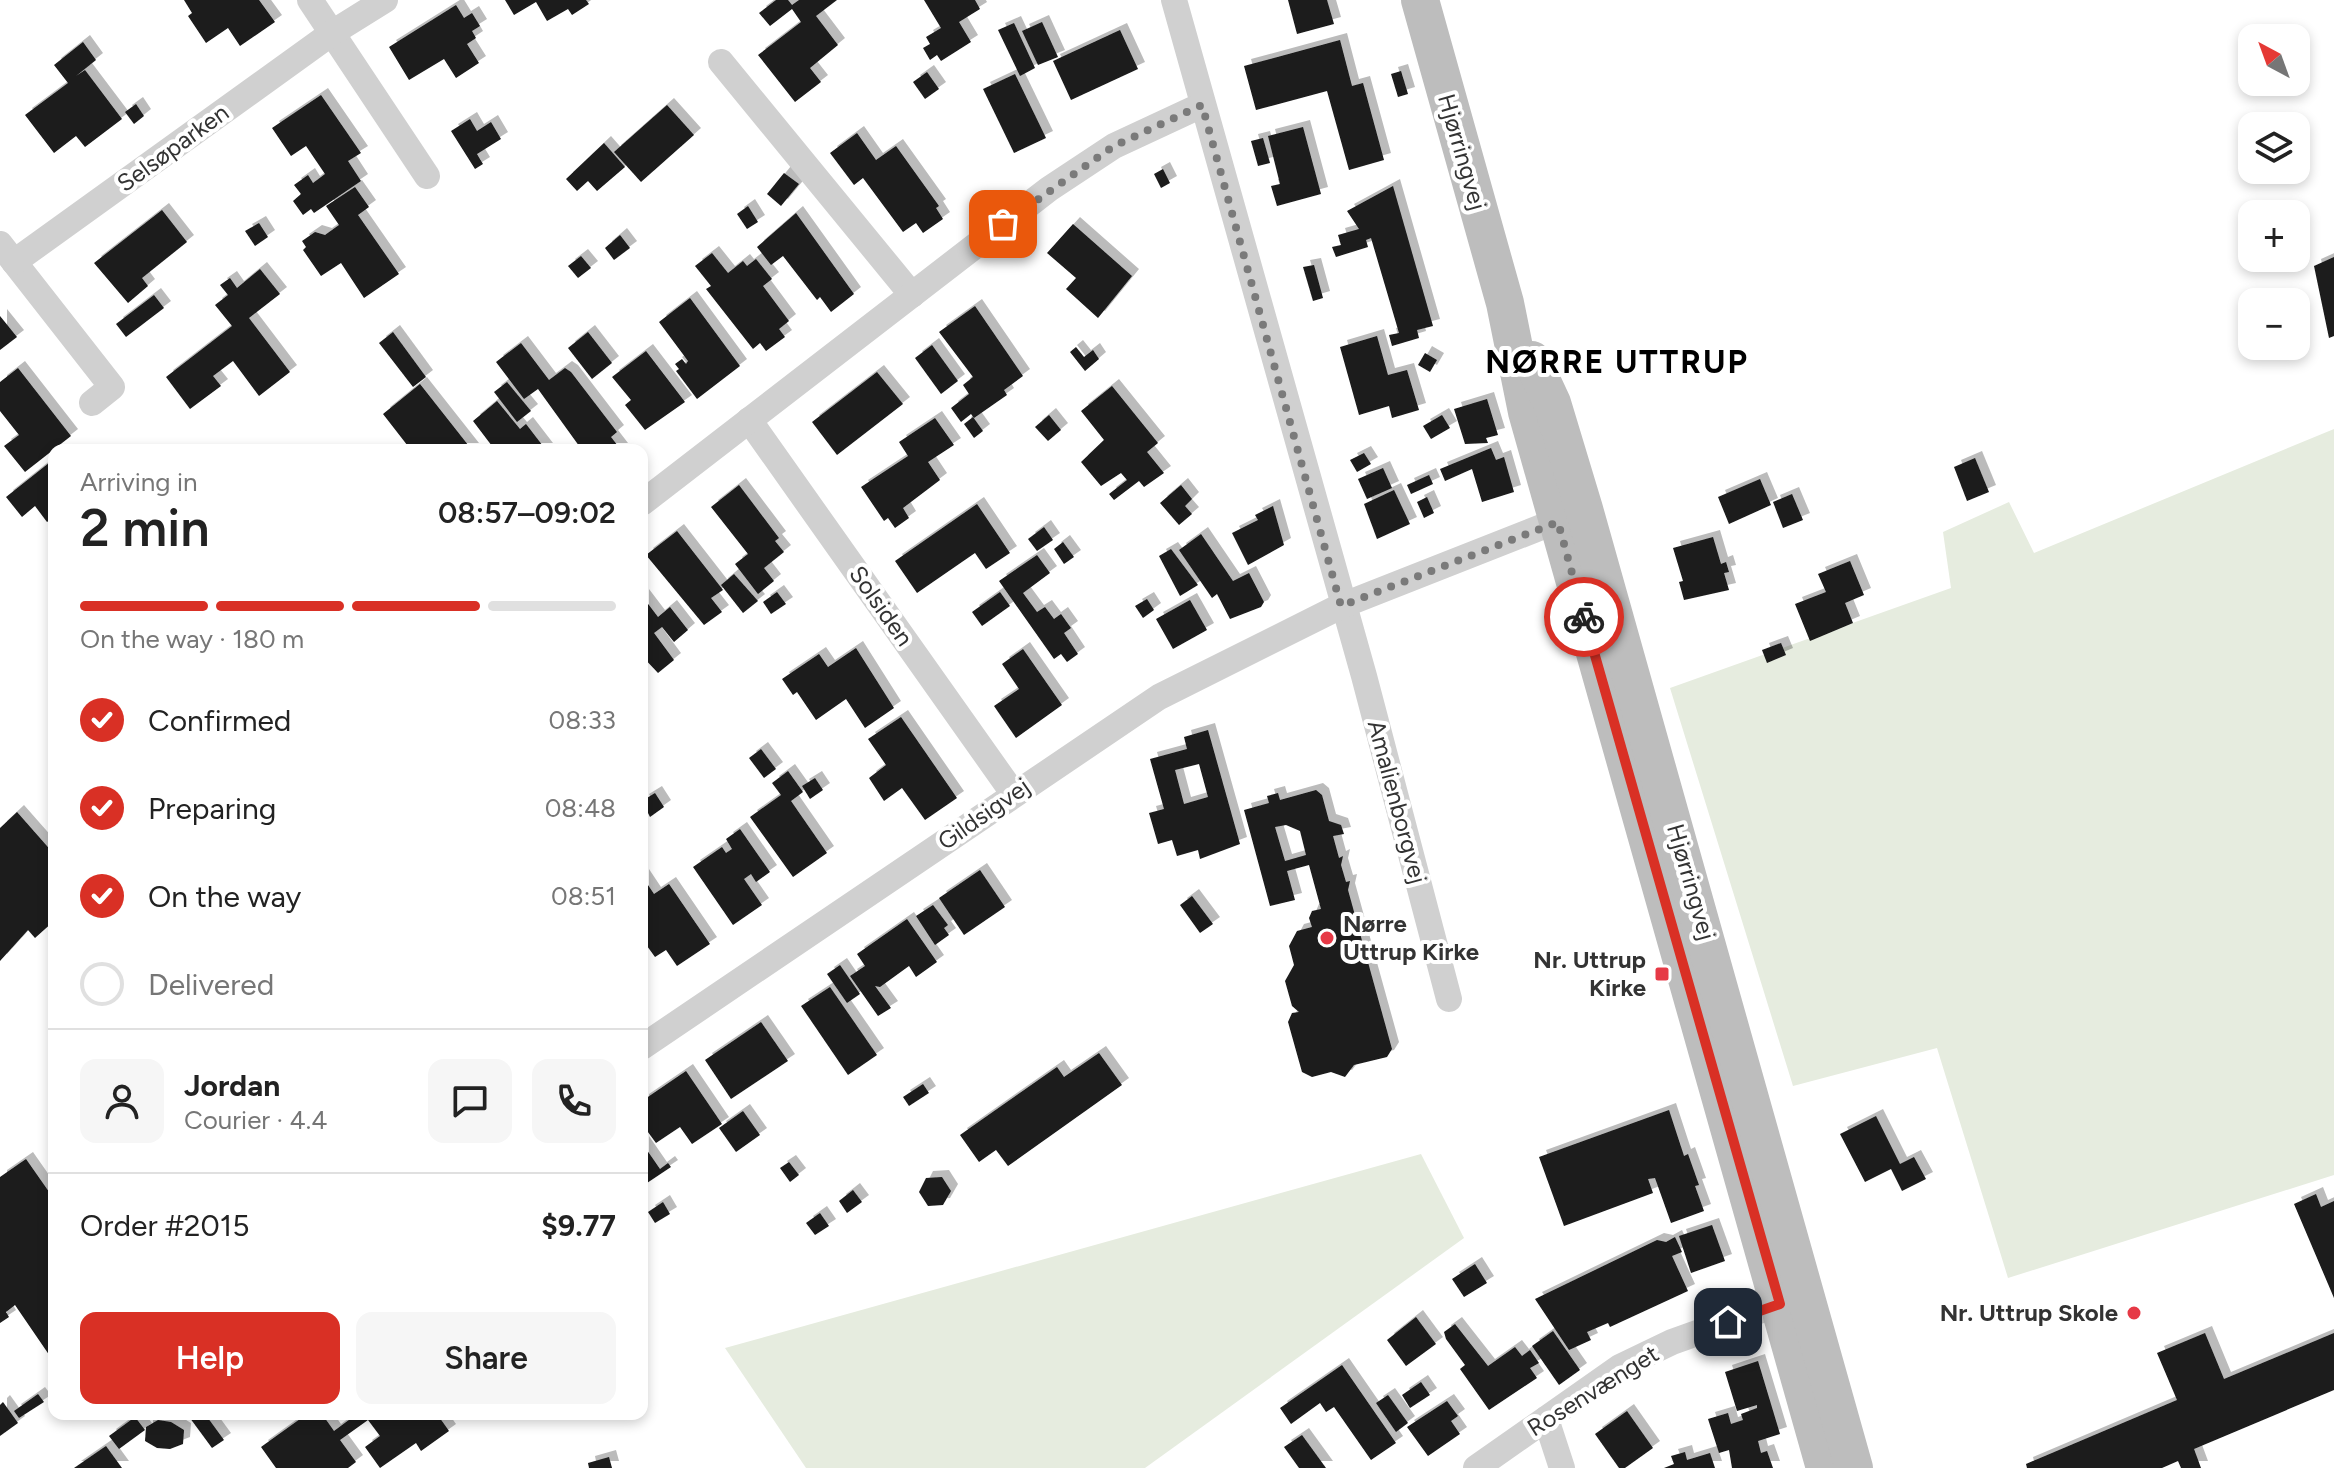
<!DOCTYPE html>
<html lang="en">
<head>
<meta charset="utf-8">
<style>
  body { margin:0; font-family:Figtree,sans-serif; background:#f6f6f6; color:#222; height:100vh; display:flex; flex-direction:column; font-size:30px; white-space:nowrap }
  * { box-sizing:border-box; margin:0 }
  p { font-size:26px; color:#767676 }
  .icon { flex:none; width:44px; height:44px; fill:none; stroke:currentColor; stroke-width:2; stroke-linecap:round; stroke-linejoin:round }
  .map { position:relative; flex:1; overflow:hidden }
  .side { position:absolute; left:48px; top:444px; width:600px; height:976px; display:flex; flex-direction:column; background:#fff; border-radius:16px; box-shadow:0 4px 12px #0003 }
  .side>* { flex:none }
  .needle { width:52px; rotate:319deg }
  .tools { position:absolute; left:2238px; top:24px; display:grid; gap:16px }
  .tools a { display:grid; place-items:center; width:72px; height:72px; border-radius:16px; background:#fff; box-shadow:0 4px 12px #0003; font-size:40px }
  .pin { position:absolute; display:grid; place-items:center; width:68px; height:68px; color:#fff; margin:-34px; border-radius:16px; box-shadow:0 4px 12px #0006 }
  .courier { position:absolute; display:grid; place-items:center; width:80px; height:80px; margin:-40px; border:6px solid #d93025; border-radius:50%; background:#fff; color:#222; box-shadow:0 2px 10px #0007 }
  .head em { font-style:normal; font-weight:600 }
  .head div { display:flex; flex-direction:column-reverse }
  .head { display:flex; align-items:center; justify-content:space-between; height:136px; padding:0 32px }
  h1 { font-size:52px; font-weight:600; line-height:60px }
  .bar { display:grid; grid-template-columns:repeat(4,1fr); gap:12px 8px; align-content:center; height:96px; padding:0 32px }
  .bar i { height:10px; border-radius:6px; background:#e0e0e0 }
  .bar .current { background:#d93025 }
  .bar p { grid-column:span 4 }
  .line { display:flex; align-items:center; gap:20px; padding:0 32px; border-top:2px solid #e0e0e0 }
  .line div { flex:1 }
  .round { display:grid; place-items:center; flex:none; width:84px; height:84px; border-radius:16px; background:#f6f6f6 }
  ol { padding:0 32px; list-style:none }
  li { display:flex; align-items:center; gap:24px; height:88px }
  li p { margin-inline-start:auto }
  li .icon { padding:8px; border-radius:50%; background:#d93025; color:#fff; stroke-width:4 }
  li:last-child { color:#767676 }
  li i { width:44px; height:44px; border:4px solid #e0e0e0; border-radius:50% }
  .cta { display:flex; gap:16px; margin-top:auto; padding:16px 32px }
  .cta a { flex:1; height:92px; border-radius:16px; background:#d93025; color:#fff; font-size:32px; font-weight:600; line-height:92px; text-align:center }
  .cta a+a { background:#f6f6f6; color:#222 }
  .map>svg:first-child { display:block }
</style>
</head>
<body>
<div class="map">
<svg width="2334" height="1468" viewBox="0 0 2334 1468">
  <defs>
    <filter id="shadow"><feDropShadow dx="7" dy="-7" stdDeviation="0" flood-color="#0004"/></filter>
  </defs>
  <rect width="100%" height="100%" fill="#fff"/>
  <g fill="#e6ecdf">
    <path d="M2334 429V1175L2008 1278 1937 1048 1793 1086 1670 688 1951 588 1943 532 2009 502 2034 553Z"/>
    <path d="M1421 1154 1464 1238 1145 1468H806L725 1348Z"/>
  </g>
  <g fill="#1a1a1a" fill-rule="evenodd" filter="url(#shadow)">
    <path d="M184 0H259L275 22 240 46 228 28 206 43 188 16 192 13Z"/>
    <path d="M505 0H586L589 4 572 15 568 9 547 21 536 2 514 15Z"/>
    <path d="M776 0H788L792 5 799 0H837L816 16 838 45 810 68 821 82 795 102 758 55 801 22 792 9 770 26 759 13Z"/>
    <path d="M924 0H975L980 9 959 22 971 42 941 61 937 55 930 60 923 48 930 44 926 37 941 28Z"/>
    <path d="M1288 0H1327L1334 24 1297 34Z"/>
    <path d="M456 5 464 18 472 13 480 26 472 31 476 38 467 44 479 63 456 78 444 59 409 80 389 47Z"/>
    <path d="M1042 22 1058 57 1038 65 1022 31Z"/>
    <path d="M1014 23 1035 68 1020 76 998 30Z"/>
    <path d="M1120 30 1138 69 1071 100 1053 61Z"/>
    <path d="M1340 40 1352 86 1363 83 1384 160 1349 170 1327 91 1256 110 1244 66Z"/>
    <path d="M83 42 96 60 76 76 85 70 122 119 85 147 76 136 54 153 25 115 68 83 54 65Z"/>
    <path d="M1401 71 1408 94 1398 97 1391 74Z"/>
    <path d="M927 72 939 89 925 99 913 82Z"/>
    <path d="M1015 74 1046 138 1014 153 983 89Z"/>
    <path d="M321 95 361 153 348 161 361 181 314 213 311 209 303 215 293 201 301 194 294 185 308 175 313 183 325 174 306 146 291 156 272 128Z"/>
    <path d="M136 104 144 116 134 124 125 112Z"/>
    <path d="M667 105 694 135 641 182 614 152Z"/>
    <path d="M470 119 477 131 491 122 501 139 477 154 483 164 475 169 451 131Z"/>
    <path d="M1303 127 1321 194 1277 206 1271 186 1280 184 1268 136Z"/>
    <path d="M857 133 876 160 896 146 939 206 936 208 943 219 923 233 916 223 903 232 863 178 854 185 830 153Z"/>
    <path d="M1263 138 1270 163 1258 166 1251 141Z"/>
    <path d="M604 143 625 167 597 191 588 181 577 191 566 179Z"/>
    <path d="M1163 169 1170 183 1161 188 1154 174Z"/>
    <path d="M784 173 799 184 781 206 767 194Z"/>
    <path d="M1393 186 1433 326 1417 330 1419 338 1392 346 1389 335 1399 333 1371 238 1366 240 1368 247 1336 257 1332 247 1341 245 1338 235 1359 229 1347 211Z"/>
    <path d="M355 187 369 207 358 215 399 274 364 298 341 263 321 276 303 250 306 247 302 241 315 232 325 235 339 225 326 206Z"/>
    <path d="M748 206 758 222 747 229 737 214Z"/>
    <path d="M162 210 187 242 142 278 148 286 128 303 94 263Z"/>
    <path d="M796 213 854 294 831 312 820 297 817 300 783 256 771 265 757 247Z"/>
    <path d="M259 223 268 237 255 246 245 231Z"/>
    <path d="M1073 224 1132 276 1098 318 1066 289 1076 278 1047 253Z"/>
    <path d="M620 235 630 248 614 260 605 248Z"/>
    <path d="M712 253 728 273 743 261 747 266 756 259 772 279 763 286 789 321 779 329 785 337 766 351 760 343 753 349 706 289 711 286 695 266Z"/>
    <path d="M581 256 591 268 578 278 568 266Z"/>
    <path d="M2334 257V336L2329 338 2314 266Z"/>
    <path d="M1314 265 1323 298 1313 301 1303 267Z"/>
    <path d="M260 269 280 294 249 318 290 372 259 396 233 361 213 376 221 386 190 409 166 377 232 326 215 305 228 295 220 285 230 278 237 288Z"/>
    <path d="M154 295 164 308 126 337 116 324Z"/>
    <path d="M690 298 740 366 697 399 676 371 679 369 675 364 682 359 686 364 688 361 659 322Z"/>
    <path d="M975 306 1023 376 1004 390 1007 395 974 418 971 414 961 422 951 408 969 394 963 385 973 377 939 332Z"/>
    <path d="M0 316 17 337 0 350Z"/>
    <path d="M393 332 426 377 413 387 379 343Z"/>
    <path d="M588 332 612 363 592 379 568 348Z"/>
    <path d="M1377 336 1388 375 1407 370 1419 410 1392 418 1389 406 1359 415 1340 347Z"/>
    <path d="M521 343 549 380 565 368 571 372 617 432 611 437 621 450H582L538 389 524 399 496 362Z"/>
    <path d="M932 345 958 381 941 394 915 358Z"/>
    <path d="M1076 347 1084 357 1093 350 1099 359 1085 371 1070 352Z"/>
    <path d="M646 351 685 402 645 430 625 405 631 400 612 377Z"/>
    <path d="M1425 353 1437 360 1430 372 1418 365Z"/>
    <path d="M18 368 71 436 25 472 4 446 19 435 0 411V382Z"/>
    <path d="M877 372 903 404 837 455 812 422Z"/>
    <path d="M507 382 531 411 517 422 494 392Z"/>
    <path d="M420 384 472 450H436L433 447 411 450 383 414Z"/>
    <path d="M1112 386 1158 443 1147 452 1164 473 1144 487 1139 481 1114 500 1109 494 1127 480 1121 473 1101 486 1081 462 1104 440 1081 411Z"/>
    <path d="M1487 399 1498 435 1486 438 1488 443 1465 444 1454 409Z"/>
    <path d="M497 401 520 429 526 424 546 450H495L473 421Z"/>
    <path d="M1049 415 1061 430 1048 441 1035 427Z"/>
    <path d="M1442 415 1450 428 1431 439 1423 426Z"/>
    <path d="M973 417 983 431 974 438 964 424Z"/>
    <path d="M935 418 954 445 928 462 940 480 903 508 909 518 895 528 888 518 884 521 861 487 908 456 899 442Z"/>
    <path d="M1491 448 1496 460 1504 457 1514 492 1482 502 1472 469 1445 481 1440 469Z"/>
    <path d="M1364 453 1371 464 1357 472 1350 460Z"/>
    <path d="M1975 458 1989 492 1967 501 1954 467Z"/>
    <path d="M54 459V517L47 522 35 506 22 517 6 497Z"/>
    <path d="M1383 468 1392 488 1367 499 1358 479Z"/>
    <path d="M1429 475 1433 484 1411 494 1407 485Z"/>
    <path d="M1760 479 1771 505 1729 524 1718 497Z"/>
    <path d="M739 485 779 538 775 541 784 552 764 568 774 581 758 594 735 564 748 554 711 507Z"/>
    <path d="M1181 485 1192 499 1185 506 1192 514 1179 525 1160 503Z"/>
    <path d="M1394 490 1410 524 1377 539 1364 504Z"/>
    <path d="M1792 494 1803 520 1783 528 1773 502Z"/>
    <path d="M1427 497 1434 513 1424 518 1417 502Z"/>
    <path d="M977 504 1010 553 986 569 975 553 917 593 895 561Z"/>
    <path d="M1273 506 1284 545 1248 565 1232 533 1258 520 1255 515Z"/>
    <path d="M1044 527 1053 540 1037 551 1028 539Z"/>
    <path d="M677 531 723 590 711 598 722 612 704 625 646 555Z"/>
    <path d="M1201 534 1233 581 1249 573 1264 602 1261 607 1230 619 1217 594 1212 598 1179 550Z"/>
    <path d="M1713 537 1721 564 1726 562 1729 572 1724 573 1729 590 1684 600 1679 582 1683 581 1673 548Z"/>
    <path d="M1063 542 1074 557 1064 564 1054 549Z"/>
    <path d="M1171 549 1198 585 1180 596 1159 556Z"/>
    <path d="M1037 555 1050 573 1023 593 1037 612 1045 607 1054 619 1061 614 1071 628 1064 633 1078 654 1067 662 1061 654 1054 659 999 581Z"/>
    <path d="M1850 561 1864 595 1845 603 1853 623 1810 641 1795 604 1826 592 1818 574Z"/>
    <path d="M734 574 758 601 743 613 721 585Z"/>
    <path d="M777 592 786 604 771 614 763 602Z"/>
    <path d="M1000 592 1010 606 982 626 972 612Z"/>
    <path d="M642 596 658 617 670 607 688 630 674 642 662 627 654 633 674 660 658 673 642 656Z"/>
    <path d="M1147 599 1154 610 1143 618 1135 606Z"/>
    <path d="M1190 600 1207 630 1173 649 1156 619Z"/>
    <path d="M1781 643 1786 655 1767 663 1762 650Z"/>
    <path d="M856 648 894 708 865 728 846 699 816 720 797 692 793 695 782 679 819 654 828 667Z"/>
    <path d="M1023 649 1062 705 1016 738 994 706 1019 689 1002 664Z"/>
    <path d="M901 717 957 798 925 820 902 788 884 801 869 778 886 765 868 739Z"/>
    <path d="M1208 730 1240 844 1200 859 1198 850 1177 856 1172 840 1158 844 1149 813 1164 809 1150 759 1187 749 1184 737ZM1199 764 1208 797 1184 804 1175 770Z"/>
    <path d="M761 749 776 769 764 778 749 758Z"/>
    <path d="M788 771 803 792 791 801 827 853 793 877 750 817 781 795 772 783Z"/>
    <path d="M815 778 823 790 810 799 802 786Z"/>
    <path d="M1316 790 1322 795 1329 821 1341 825 1344 834 1333 836 1339 858 1343 856 1341 865 1346 882 1350 881 1348 890 1392 1049 1387 1057 1354 1065 1345 1077 1331 1072 1312 1077 1302 1072 1288 1022 1292 1013 1299 1012 1292 1006 1285 981 1294 965 1289 946 1297 931 1312 927 1309 918 1312 911 1321 909 1309 865 1287 871 1295 900 1270 906 1244 810 1269 803 1267 796 1278 793 1280 800ZM1286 825 1300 831 1306 855 1285 861 1275 827Z"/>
    <path d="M655 793 664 807 650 817 642 801Z"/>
    <path d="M17 812 54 854V921L35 938 28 930 0 961V828Z"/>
    <path d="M740 829 770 872 756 882 751 874 744 879 762 905 733 925 693 867 722 847 726 853 732 849 726 839Z"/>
    <path d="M980 870 1005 907 964 935 939 898Z"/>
    <path d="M642 876 654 894 669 884 710 944 677 966 666 950 655 957 642 939Z"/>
    <path d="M1192 896 1213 924 1200 933 1180 905Z"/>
    <path d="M933 905 948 925 944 928 949 935 935 945 916 916Z"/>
    <path d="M907 919 937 962 916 977 909 966 880 987 875 986 891 1008 878 1016 850 976 865 966 857 954Z"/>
    <path d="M840 965 860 994 847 1003 827 974Z"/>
    <path d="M830 987 877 1055 848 1075 801 1006Z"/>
    <path d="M761 1022 788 1061 731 1099 705 1060Z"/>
    <path d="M1099 1053 1122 1085 1008 1166 996 1150 979 1162 960 1135 1057 1067 1064 1077Z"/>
    <path d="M686 1071 722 1124 692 1144 680 1127 656 1143 645 1128 642 1130V1101Z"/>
    <path d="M923 1084 929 1093 909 1106 903 1097Z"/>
    <path d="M1669 1110 1684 1156 1688 1154 1699 1185 1695 1186 1704 1211 1671 1223 1655 1178 1648 1179 1653 1193 1564 1226 1539 1157Z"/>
    <path d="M743 1111 760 1135 736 1152 719 1128Z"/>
    <path d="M1876 1116 1900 1164 1914 1157 1926 1179 1902 1191 1891 1169 1865 1182 1840 1134Z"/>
    <path d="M642 1143 660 1169 668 1163 671 1167 647 1183 642 1176Z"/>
    <path d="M26 1159 54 1199V1362L15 1305 6 1312 9 1317 0 1323V1177Z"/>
    <path d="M789 1162 799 1175 790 1182 780 1168Z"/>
    <path d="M942 1177 951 1191 943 1205 928 1206 919 1192 926 1178Z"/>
    <path d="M853 1190 862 1202 847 1213 839 1201Z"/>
    <path d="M2316 1194 2321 1207 2334 1201V1298L2294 1204Z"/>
    <path d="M663 1202 670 1214 655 1223 648 1212Z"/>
    <path d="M820 1213 829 1226 815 1235 806 1223Z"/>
    <path d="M1712 1225 1725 1261 1691 1273 1679 1236Z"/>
    <path d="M1675 1237 1682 1252 1672 1256 1688 1291 1610 1327 1608 1323 1587 1332 1591 1340 1569 1350 1535 1299 1657 1240 1666 1242Z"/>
    <path d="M1475 1264 1487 1283 1464 1297 1452 1279Z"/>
    <path d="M1416 1317 1436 1344 1406 1366 1387 1340Z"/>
    <path d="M1455 1324 1488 1366 1515 1347 1522 1356 1530 1350 1539 1363 1530 1368 1537 1378 1489 1410 1460 1369 1465 1365 1446 1339 1444 1332Z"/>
    <path d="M1553 1331 1580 1370 1559 1385 1532 1346Z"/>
    <path d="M2205 1333 2224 1379 2334 1333V1390L2194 1449 2201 1468H2181L2178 1461 2162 1468H2027L2026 1464 2177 1400 2157 1353Z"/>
    <path d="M1758 1361 1780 1434 1758 1441 1761 1453 1767 1451 1773 1468H1732L1729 1450 1719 1453 1708 1419 1728 1413 1731 1424 1743 1420 1741 1414 1757 1408V1405L1737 1411 1725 1372Z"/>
    <path d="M1342 1365 1396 1443 1371 1460 1334 1407 1326 1412 1320 1403 1291 1424 1280 1408Z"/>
    <path d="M1421 1382 1430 1395 1410 1408 1402 1395Z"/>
    <path d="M38 1394 44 1402 19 1418 14 1411Z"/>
    <path d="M1388 1395 1408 1423 1396 1432 1376 1403Z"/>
    <path d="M1447 1401 1458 1416 1451 1421 1460 1434 1428 1456 1407 1427Z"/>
    <path d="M3 1402 18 1423 0 1436V1405Z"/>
    <path d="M1627 1411 1653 1448 1625 1468H1619L1595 1434Z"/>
    <path d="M187 1414H205L224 1440 212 1448Z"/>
    <path d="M307 1414H322L334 1431 357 1414H437L449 1431 421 1451 416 1443 380 1468 365 1447 380 1436 368 1420 340 1440 356 1462 348 1468H276L261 1447Z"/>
    <path d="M135 1417 145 1430 119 1449 109 1436Z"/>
    <path d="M158 1420 171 1422 184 1430 183 1444 170 1449 157 1448 145 1441 146 1427Z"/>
    <path d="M1302 1435 1326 1468H1299L1284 1447Z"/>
    <path d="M106 1446 122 1468H74Z"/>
    <path d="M1685 1452 1687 1460 1710 1453 1715 1468H1664L1674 1464 1671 1456Z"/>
    <path d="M609 1457 612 1468H589L588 1463Z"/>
  </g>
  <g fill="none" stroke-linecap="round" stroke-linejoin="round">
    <g stroke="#d0d0d0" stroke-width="26">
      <path d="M310 0 427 176"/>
      <path d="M1174 0 1364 676 1449 999"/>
      <path d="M721 62 912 295"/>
      <path d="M0 244 112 387 92 403"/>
      <path d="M14 262 332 33 385 0"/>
      <path d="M749 420 1013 793"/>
      <path d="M642 503 1049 189 1114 146 1202 105"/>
      <path d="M642 1047 1159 697 1341 606 1572 515"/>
      <path d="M1546 1419 1562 1468"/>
      <path d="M1476 1468 1620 1367 1672 1342 1795 1298"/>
    </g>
    <g stroke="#bdbdbd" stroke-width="38">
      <path d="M1420 0 1505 303 1527 412 1825 1468"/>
      <path d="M1532 360 1552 403 1584 509 1854 1468"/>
    </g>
  </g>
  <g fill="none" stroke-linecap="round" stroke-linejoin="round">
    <path stroke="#7a7a7a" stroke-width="8" stroke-dasharray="0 14.4" d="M1003 224 1114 146 1202 105 1341 606 1558 522 1584 617"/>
    <path stroke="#d93025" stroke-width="10" d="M1584 617 1780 1304 1728 1322"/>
  </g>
  <g fill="#e63946" stroke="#fff" stroke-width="3">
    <circle cx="1327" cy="938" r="8"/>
    <rect x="1654" y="966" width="16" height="16" rx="4"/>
    <circle cx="2134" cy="1313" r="8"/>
  </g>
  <g text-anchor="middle" stroke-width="8" stroke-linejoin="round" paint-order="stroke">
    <g font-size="24" fill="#333" stroke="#fff">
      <text transform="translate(173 148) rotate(-36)" y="8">Selsøparken</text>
      <text transform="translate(1462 152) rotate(74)" y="8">Hjørringvej</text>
      <text transform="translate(881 606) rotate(55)" y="8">Solsiden</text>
      <text transform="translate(1397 802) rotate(75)" y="8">Amalienborgvej</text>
      <text transform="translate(984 814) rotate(-35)" y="8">Gildsigvej</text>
      <text transform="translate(1691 882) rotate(74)" y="8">Hjørringvej</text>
      <text transform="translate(1593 1391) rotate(-32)" y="8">Rosenvænget</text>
    </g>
    <g font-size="24" font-weight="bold" fill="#333" stroke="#fff" text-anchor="end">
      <text x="1343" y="932" text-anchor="start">Nørre<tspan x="1343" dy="28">Uttrup Kirke</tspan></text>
      <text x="1646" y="968">Nr. Uttrup<tspan x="1646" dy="28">Kirke</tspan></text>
      <text x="2118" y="1321">Nr. Uttrup Skole</text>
    </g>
    <g font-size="32" font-weight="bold" letter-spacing="2" fill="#000" stroke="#fff">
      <text x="1617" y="373">NØRRE UTTRUP</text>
    </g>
  </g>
</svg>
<div class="tools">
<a><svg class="needle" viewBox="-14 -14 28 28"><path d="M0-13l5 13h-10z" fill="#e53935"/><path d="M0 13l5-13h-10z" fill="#767676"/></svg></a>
<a><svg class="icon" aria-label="layers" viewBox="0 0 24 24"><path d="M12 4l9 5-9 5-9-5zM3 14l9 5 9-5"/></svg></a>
<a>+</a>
<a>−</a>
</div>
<div class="pin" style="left:1003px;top:224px;background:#ea580c"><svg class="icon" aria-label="bag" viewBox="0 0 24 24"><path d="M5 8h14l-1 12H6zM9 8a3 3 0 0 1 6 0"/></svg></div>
<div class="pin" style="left:1728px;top:1322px;background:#1f2937"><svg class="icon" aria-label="home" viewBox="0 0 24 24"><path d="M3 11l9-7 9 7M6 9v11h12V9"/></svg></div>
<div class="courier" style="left:1584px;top:617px"><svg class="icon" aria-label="bike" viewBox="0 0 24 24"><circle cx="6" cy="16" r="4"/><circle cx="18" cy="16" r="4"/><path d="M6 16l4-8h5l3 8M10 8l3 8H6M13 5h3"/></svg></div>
<section class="side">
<div class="head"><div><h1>2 min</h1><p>Arriving in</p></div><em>08:57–09:02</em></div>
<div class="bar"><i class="current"></i><i class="current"></i><i class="current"></i><i></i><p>On the way · 180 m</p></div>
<ol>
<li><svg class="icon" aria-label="check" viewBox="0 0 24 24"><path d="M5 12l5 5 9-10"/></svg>Confirmed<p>08:33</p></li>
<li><svg class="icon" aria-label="check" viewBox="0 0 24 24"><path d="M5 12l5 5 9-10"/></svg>Preparing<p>08:48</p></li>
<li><svg class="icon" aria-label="check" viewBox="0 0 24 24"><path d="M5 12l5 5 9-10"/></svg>On the way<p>08:51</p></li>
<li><i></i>Delivered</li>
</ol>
<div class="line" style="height:144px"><a class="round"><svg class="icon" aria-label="person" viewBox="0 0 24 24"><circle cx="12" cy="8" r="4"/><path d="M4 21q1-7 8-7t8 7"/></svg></a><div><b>Jordan</b><p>Courier · 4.4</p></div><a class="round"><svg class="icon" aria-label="chat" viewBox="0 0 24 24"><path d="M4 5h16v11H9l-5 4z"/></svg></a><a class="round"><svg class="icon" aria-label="phone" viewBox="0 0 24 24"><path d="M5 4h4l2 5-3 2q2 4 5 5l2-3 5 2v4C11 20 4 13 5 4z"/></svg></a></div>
<div class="line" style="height:104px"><div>Order #2015</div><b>$9.77</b></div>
<div class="cta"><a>Help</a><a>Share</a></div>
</section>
</div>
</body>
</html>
